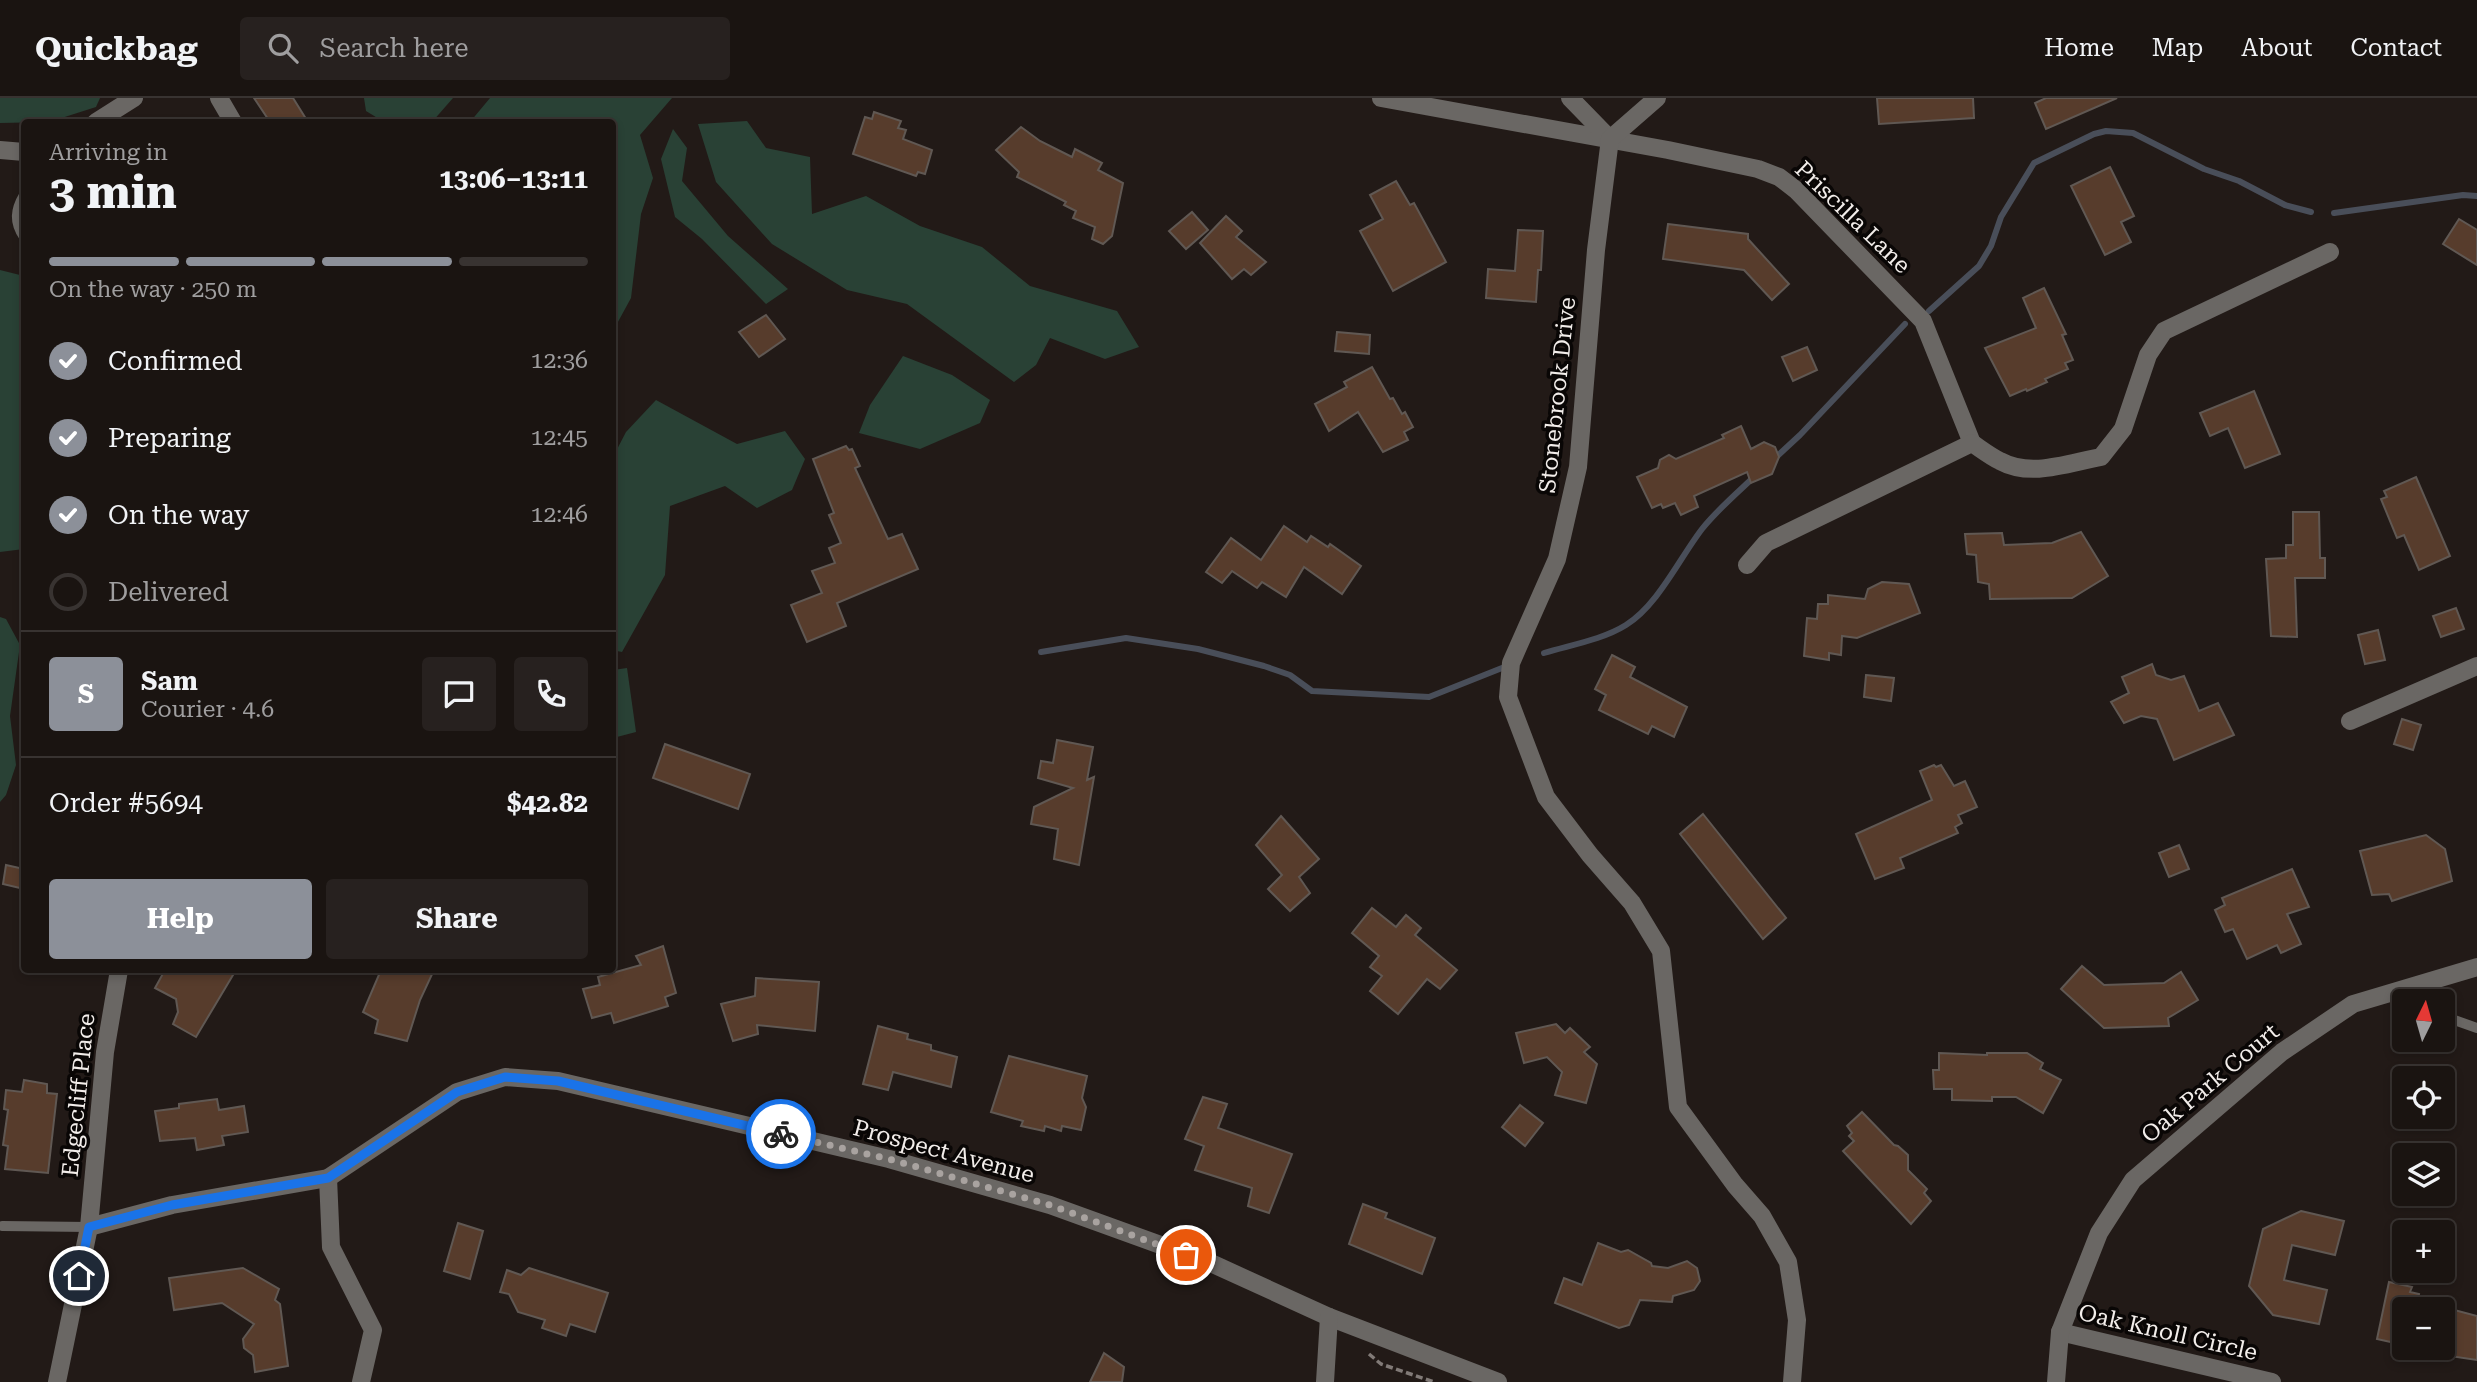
<!DOCTYPE html>
<html lang="en">
<head>
<meta charset="utf-8">
<style>
  body { margin:0; font-family:"Roboto Serif",serif; background:#27211f; color:#f1f3f6; height:100vh; display:flex; flex-direction:column; font-size:26px; white-space:nowrap }
  * { box-sizing:border-box; margin:0 }
  p { font-size:23px; color:#9f9e9f }
  .icon { flex:none; width:38px; height:38px; fill:none; stroke:currentColor; stroke-width:2; stroke-linecap:round; stroke-linejoin:round }
  .map { position:relative; flex:1; overflow:hidden }
  .sheet { position:absolute; left:21px; top:21px; width:595px; height:854px; display:flex; flex-direction:column; background:#1a1411; border-radius:7px; box-shadow:0 4px 10px #0003,0 0 0 2px #383331 }
  .sheet>* { flex:none }
  .needle { width:46px; rotate:5deg }
  .controls { position:absolute; left:2392px; top:891px; display:grid; gap:14px }
  .controls a { display:grid; place-items:center; width:63px; height:63px; border-radius:7px; background:#1a1411; box-shadow:0 4px 10px #0003,0 0 0 2px #383331; font-size:35px }
  .pin { position:absolute; display:grid; place-items:center; width:60px; height:60px; color:#fff; margin:-30px; border:4px solid #fff; border-radius:50%; box-shadow:0 2px 7px #0007 }
  .courier { position:absolute; display:grid; place-items:center; width:70px; height:70px; margin:-35px; border:5px solid #1a73e8; border-radius:50%; background:#fff; color:#222; box-shadow:0 2px 9px #0007 }
  .summary em { font-style:normal; font-weight:700 }
  .summary div { display:flex; flex-direction:column-reverse }
  .summary { display:flex; align-items:center; justify-content:space-between; height:119px; padding:0 28px }
  h1 { font-size:46px; font-weight:700; line-height:52px }
  .bar { display:grid; grid-template-columns:repeat(4,1fr); gap:10px 7px; align-content:center; height:84px; padding:0 28px }
  .bar i { height:9px; border-radius:5px; background:#383331 }
  .bar .on { background:#8c9099 }
  .bar p { grid-column:span 4 }
  .line { display:flex; align-items:center; gap:18px; padding:0 28px; border-top:2px solid #383331 }
  .line div { flex:1 }
  .round { display:grid; place-items:center; flex:none; width:74px; height:74px; border-radius:7px; background:#27211f }
  ol { padding:0 28px; list-style:none }
  li { display:flex; align-items:center; gap:21px; height:77px }
  li p { margin-inline-start:auto }
  li .icon { padding:7px; border-radius:50%; background:#8c9099; color:#fff; stroke-width:4 }
  li:last-child { color:#9f9e9f }
  li i { width:38px; height:38px; border:4px solid #383331; border-radius:50% }
  .action { display:flex; gap:14px; margin-top:auto; padding:14px 28px }
  .action a { flex:1; height:80px; border-radius:7px; background:#8c9099; color:#fff; font-size:28px; font-weight:700; line-height:80px; text-align:center }
  .action a+a { background:#27211f; color:#f1f3f6 }
  header { display:flex; align-items:center; gap:42px; box-sizing:border-box; height:98px; padding:0 35px; background:#1a1411; border-bottom:2px solid #383331 }
  header strong { font-size:33px }
  nav { display:flex; gap:38px; margin-inline-start:auto; font-size:24px }
  .search { width:490px; height:63px; background:#27211f; display:flex; align-items:center; gap:18px; box-sizing:border-box; padding:0 24px; border-radius:7px; color:#9f9e9f; font-size:26px }
  .map>svg:first-child { display:block }
</style>
</head>
<body>
<header>
<strong>Quickbag</strong>
<div class="search"><svg class="icon" aria-label="search" viewBox="0 0 24 24"><circle cx="10" cy="10" r="6"/><path d="M15 15l6 6"/></svg>Search here</div>
<nav><a>Home</a><a>Map</a><a>About</a><a>Contact</a></nav>
</header>
<div class="map">
<svg width="2477" height="1284" viewBox="0 0 2477 1284">
  <rect width="100%" height="100%" fill="#221a17"/>
  <g fill="#294135">
    <path d="M0 0H100L96 9 49 24 0 25Z"/>
    <path d="M364 0H453L432 24H384L366 13Z"/>
    <path d="M490 0H672L640 37 653 80 641 116 631 200 613 233 612 24H470Z"/>
    <path d="M747 23 766 50 810 59 812 116 866 98 920 128 982 149 1030 188 1117 213 1139 249 1105 261 1050 240 1036 267 1014 284 907 206 847 192 772 146 716 84 698 26Z"/>
    <path d="M673 31 687 50 682 83 728 138 788 191 766 206 702 141 675 119 661 61Z"/>
    <path d="M0 172 24 178V451L0 454Z"/>
    <path d="M903 258 952 277 990 302 980 325 920 351 859 335 870 307Z"/>
    <path d="M656 302 737 346 785 333 805 361 792 392 757 410 725 388 670 408 665 477 622 554 612 552 613 359 626 334Z"/>
    <path d="M0 519 6 521 20 547 10 618 16 667 6 697 0 704Z"/>
    <path d="M627 570 636 634 613 640V572Z"/>
  </g>
  <g fill="none" stroke-linecap="round" stroke-linejoin="round">
    <g stroke="#494e59" stroke-width="6">
      <path d="M2334 115 2463 97 2477 98"/>
      <path d="M1929 213 1979 168 1991 148 2001 119 2034 65 2094 36 2106 33 2133 35 2204 71 2239 83 2285 107 2311 114"/>
      <path d="M1774 361 1800 337 1905 226"/>
      <path d="M1041 554 1126 540 1198 551 1264 568 1290 577 1312 593 1429 599 1507 568"/>
      <path d="M1544 555C1570 547 1602 542 1626 527 1658 507 1679 461 1702 431 1718 411 1737 395 1755 378"/>
    </g>
  </g>
  <g fill="#573c2c" stroke="#605853" stroke-width="2">
    <path d="M254 0H293L308 24H270Z"/>
    <path d="M1877 0H1973L1974 20 1879 26Z"/>
    <path d="M2046 0H2117L2046 31 2035 5Z"/>
    <path d="M874 14 901 23 898 30 906 32 903 41 932 52 925 76 918 74 916 78 853 56 865 19 872 21Z"/>
    <path d="M1021 29 1040 43 1072 59 1075 51 1102 65 1098 72 1123 85 1112 138 1103 146 1092 141 1095 129 1073 120 1076 113 1064 107 1066 104 1017 79 1019 74 996 52Z"/>
    <path d="M2110 69 2134 118 2121 124 2131 144 2105 157 2071 88Z"/>
    <path d="M1396 83 1410 107 1414 105 1446 164 1393 193 1360 133 1383 121 1370 97Z"/>
    <path d="M1192 114 1208 132 1186 151 1169 133Z"/>
    <path d="M1226 118 1242 133 1236 139 1266 164 1251 177 1244 171 1232 181 1200 145Z"/>
    <path d="M2459 121 2477 132V167L2443 146Z"/>
    <path d="M1668 126 1748 136V141L1789 186 1772 202 1744 172 1663 161Z"/>
    <path d="M1518 132 1543 133 1541 172H1538L1536 204 1486 200 1488 171 1515 173Z"/>
    <path d="M2044 190 2066 236 2062 237 2073 262 2065 265 2068 271 2045 281 2047 284 2027 293 2026 291 2010 298 1985 250 2036 230 2023 200Z"/>
    <path d="M766 217 785 241 759 259 739 234Z"/>
    <path d="M1337 234 1370 237 1369 256 1335 253Z"/>
    <path d="M1807 249 1817 272 1793 283 1782 259Z"/>
    <path d="M1372 269 1390 301 1393 300 1402 316 1405 314 1413 329 1404 334 1408 342 1383 354 1358 314 1329 333 1315 306 1347 289 1344 284Z"/>
    <path d="M2254 293 2280 356 2245 370 2228 330 2210 338 2200 315Z"/>
    <path d="M1741 328 1751 351 1764 344 1775 349 1779 359 1772 376 1751 385 1747 374 1694 398 1698 409 1681 417 1675 405 1663 410 1661 406 1652 410 1637 379 1658 370 1660 362 1669 357 1676 361 1724 340 1722 337Z"/>
    <path d="M846 348 849 352 852 351 860 368 855 370 888 441 902 436 918 471 837 505 846 528 807 544 791 507 822 495 812 473 835 465 829 450 841 445 829 417 834 415 813 361Z"/>
    <path d="M2416 379 2450 458 2419 472 2404 437 2397 440 2381 401 2387 399 2384 393Z"/>
    <path d="M2293 414H2319L2320 460H2325V480H2295L2297 539 2271 538 2266 461 2286 460V447H2293Z"/>
    <path d="M1284 428 1307 444 1311 438 1328 449 1330 446 1361 468 1342 496 1304 469 1286 499 1262 484 1257 490 1232 473 1222 485 1206 474 1231 440 1261 462Z"/>
    <path d="M2081 434 2108 478 2072 500 1990 501 1989 486 1978 484 1976 457 1967 456 1965 436 2002 435 2004 447 2052 445Z"/>
    <path d="M1882 484 1909 486 1920 515 1857 540 1842 538 1841 557 1829 555V562L1804 558 1807 520 1817 521 1818 506H1828V497L1865 501 1868 491Z"/>
    <path d="M2456 510 2464 531 2441 539 2433 518Z"/>
    <path d="M2378 532 2385 562 2365 566 2358 537Z"/>
    <path d="M1612 557 1635 569 1630 579 1687 609 1674 639 1652 628 1648 636 1599 612 1606 597 1595 591Z"/>
    <path d="M2152 566 2156 577 2171 582 2184 578 2199 613 2218 605 2234 637 2174 662 2157 621 2141 618 2124 625 2111 604 2129 595 2122 579Z"/>
    <path d="M1866 577 1894 580 1891 603 1864 599Z"/>
    <path d="M2402 621 2421 627 2413 652 2394 646Z"/>
    <path d="M1057 642 1093 649 1087 682 1094 679 1079 767 1054 761 1058 731 1031 726 1034 709 1073 690 1038 680 1041 663 1053 665Z"/>
    <path d="M665 646 750 676 738 711 653 680Z"/>
    <path d="M1934 667 1936 669 1941 667 1954 688 1965 683 1977 709 1958 717 1962 725 1955 729 1958 735 1900 760 1904 770 1875 781 1856 736 1932 702 1920 673Z"/>
    <path d="M1703 716 1786 820 1763 841 1680 736Z"/>
    <path d="M1281 718 1319 761 1299 779 1310 795 1290 813 1268 791 1282 777 1256 747Z"/>
    <path d="M2426 737 2445 751 2452 783 2392 803 2389 796 2372 797 2360 753Z"/>
    <path d="M2179 747 2189 771 2169 779 2159 755Z"/>
    <path d="M6 767 24 771V791L3 786Z"/>
    <path d="M2292 771 2309 809 2287 816 2301 846 2281 855 2277 847 2247 861 2233 831 2225 834 2215 812 2225 807 2222 800Z"/>
    <path d="M1372 810 1396 829 1406 817 1421 830 1415 837 1457 872 1440 891 1427 881 1398 916 1370 893 1382 878 1370 869 1379 858 1352 835Z"/>
    <path d="M663 848 676 895 665 899 668 908 614 925 611 915 592 920 583 891 600 887 598 879 641 867 636 858Z"/>
    <path d="M2082 868 2104 887 2164 885 2181 874 2198 902 2168 920 2169 928 2104 930 2061 891Z"/>
    <path d="M165 872H236L196 939 173 926 178 914 176 901 155 890Z"/>
    <path d="M381 872H434L420 902 407 943 375 935 378 922 363 914Z"/>
    <path d="M756 880 819 884 815 933 757 927 758 936 733 943 721 906 755 898Z"/>
    <path d="M1556 926 1565 935 1570 930 1590 949 1584 954 1597 966 1586 1005 1555 997 1562 974 1547 959 1524 965 1516 935Z"/>
    <path d="M878 928 908 936 907 941 931 947V952L957 959 951 989 893 974 888 992 863 986Z"/>
    <path d="M1939 955 1987 957V955H2027L2043 965 2040 971 2061 982 2043 1015 2016 999H1992V1003L1952 1002V991H1934L1933 972H1939Z"/>
    <path d="M1009 958 1087 978 1082 1000 1086 1009 1081 1032 1062 1028 1061 1033 1045 1028 1044 1033 1021 1028 1023 1023 991 1014Z"/>
    <path d="M24 982 47 986V995L57 996 48 1075 5 1071 8 1048 3 1047 8 1012 4 1011 6 992 22 994Z"/>
    <path d="M1203 999 1227 1006 1218 1030 1292 1056 1269 1115 1248 1108 1252 1090 1195 1072 1204 1048 1185 1041Z"/>
    <path d="M217 1001 219 1012 244 1008 248 1034 222 1038 224 1047 197 1052 195 1040 160 1043 155 1013 179 1010V1006Z"/>
    <path d="M1520 1007 1543 1025 1525 1048 1502 1029Z"/>
    <path d="M1862 1014 1894 1047 1898 1048 1908 1057V1072L1927 1091 1924 1095 1931 1103 1911 1126 1843 1053 1854 1043 1849 1038 1852 1035 1847 1028Z"/>
    <path d="M1363 1106 1387 1115 1385 1120 1435 1140 1422 1176 1349 1146Z"/>
    <path d="M2301 1113 2344 1123 2335 1157 2292 1147 2284 1182 2327 1192 2319 1226 2273 1217 2249 1188 2263 1131Z"/>
    <path d="M458 1125 483 1133 470 1181 444 1173Z"/>
    <path d="M1598 1145 1621 1154 1628 1152 1651 1165 1652 1168 1668 1170 1687 1163 1697 1170 1700 1183 1694 1192 1673 1198 1672 1204 1640 1202 1629 1227 1619 1230 1555 1205 1564 1180 1582 1187Z"/>
    <path d="M243 1170 279 1191 275 1202 280 1206 288 1268 255 1274 253 1257 244 1250 243 1241 254 1226 222 1205 174 1212 169 1180Z"/>
    <path d="M529 1170 608 1195 595 1234 570 1226 566 1238 542 1230 545 1222 518 1214 509 1196 500 1194 507 1172 521 1177Z"/>
    <path d="M2389 1184 2412 1189 2410 1194 2419 1196 2416 1211H2404V1247L2377 1241Z"/>
    <path d="M2443 1209 2477 1218V1262L2443 1257Z"/>
    <path d="M1104 1255 1124 1269 1122 1284H1090Z"/>
  </g>
  <g fill="none" stroke-linecap="round" stroke-linejoin="round">
    <path stroke="#817a77" stroke-width="3.5" stroke-dasharray="7 3.5" stroke-linecap="butt" d="M1369 1256 1381 1266 1434 1284"/>
    <g stroke="#6a6764" stroke-width="10">
      <path d="M24 97C15 112 14 124 24 139"/>
      <path d="M2418 886 2432 903"/>
      <path d="M2443 918 2477 930"/>
      <path d="M2 1128 89 1129"/>
    </g>
    <g stroke="#6a6764" stroke-width="18">
      <path d="M219 0 233 24"/>
      <path d="M1381 0 1668 52 1758 71 1779 79 1796 92 1923 223 1972 345"/>
      <path d="M1570 0 1610 41"/>
      <path d="M1657 0 1610 41 1596 152 1578 369 1557 461 1511 565 1508 599 1546 699 1590 757 1632 805 1661 853 1678 1009 1735 1087 1762 1118 1788 1164 1797 1222 1792 1284"/>
      <path d="M1747 467 1766 445 1972 345C1981 351 1990 358 2000 363 2031 380 2068 365 2101 359L2123 331 2148 257 2164 233 2330 154"/>
      <path d="M2350 623 2477 568"/>
      <path d="M328 1080 331 1149 373 1232 361 1284"/>
      <path d="M89 1129 172 1107 328 1080 457 994 505 979 558 983 889 1061 1050 1107 1213 1166 1329 1219 1498 1284"/>
      <path d="M2060 1234 2272 1284"/>
      <path d="M57 1284 89 1129 105 954 119 872"/>
      <path d="M1325 1284 1329 1219"/>
      <path d="M2056 1284 2060 1234 2099 1135 2133 1082 2282 954 2353 906 2477 869"/>
    </g>
    <g stroke="#6a6764" stroke-width="18">
      <path d="M96 24 134 0"/>
      <path d="M0 52 24 54"/>
    </g>
  </g>
  <g fill="none" stroke-linecap="round" stroke-linejoin="round">
    <path stroke="#a9a3a0" stroke-width="7" stroke-dasharray="0 12.6" d="M781 1036 889 1061 1050 1107 1186 1157"/>
    <path stroke="#1a73e8" stroke-width="9" d="M79 1178 89 1129 172 1107 328 1080 457 994 505 979 558 983 781 1036"/>
  </g>
  <g text-anchor="middle" stroke-width="7" stroke-linejoin="round" paint-order="stroke">
    <g font-size="23" fill="#f2edea" stroke="#090605">
      <text transform="translate(1853 119) rotate(44)" y="8">Priscilla Lane</text>
      <text transform="translate(1557 297) rotate(-84)" y="8">Stonebrook Drive</text>
      <text transform="translate(2210 985) rotate(-40)" y="8">Oak Park Court</text>
      <text transform="translate(78 997) rotate(-84)" y="8">Edgecliff Place</text>
      <text transform="translate(944 1053) rotate(15)" y="8">Prospect Avenue</text>
      <text transform="translate(2168 1234) rotate(13)" y="8">Oak Knoll Circle</text>
    </g>
  </g>
</svg>
<div class="controls">
<a><svg class="needle" viewBox="-14 -14 28 28"><path d="M0-13l5 13h-10z" fill="#e53935"/><path d="M0 13l5-13h-10z" fill="#9f9e9f"/></svg></a>
<a><svg class="icon" aria-label="locate" viewBox="0 0 24 24"><circle cx="12" cy="12" r="6"/><path d="M12 2v4M12 18v4M2 12h4M18 12h4"/></svg></a>
<a><svg class="icon" aria-label="layers" viewBox="0 0 24 24"><path d="M12 4l9 5-9 5-9-5zM3 14l9 5 9-5"/></svg></a>
<a>+</a>
<a>−</a>
</div>
<div class="pin" style="left:1186px;top:1157px;background:#ea580c"><svg class="icon" aria-label="bag" viewBox="0 0 24 24"><path d="M5 8h14l-1 12H6zM9 8a3 3 0 0 1 6 0"/></svg></div>
<div class="pin" style="left:79px;top:1178px;background:#1f2937"><svg class="icon" aria-label="home" viewBox="0 0 24 24"><path d="M3 11l9-7 9 7M6 9v11h12V9"/></svg></div>
<div class="courier" style="left:781px;top:1036px"><svg class="icon" aria-label="bike" viewBox="0 0 24 24"><circle cx="6" cy="16" r="4"/><circle cx="18" cy="16" r="4"/><path d="M6 16l4-8h5l3 8M10 8l3 8H6M13 5h3"/></svg></div>
<section class="sheet">
<div class="summary"><div><h1>3 min</h1><p>Arriving in</p></div><em>13:06–13:11</em></div>
<div class="bar"><i class="on"></i><i class="on"></i><i class="on"></i><i></i><p>On the way · 250 m</p></div>
<ol>
<li><svg class="icon" aria-label="check" viewBox="0 0 24 24"><path d="M5 12l5 5 9-10"/></svg>Confirmed<p>12:36</p></li>
<li><svg class="icon" aria-label="check" viewBox="0 0 24 24"><path d="M5 12l5 5 9-10"/></svg>Preparing<p>12:45</p></li>
<li><svg class="icon" aria-label="check" viewBox="0 0 24 24"><path d="M5 12l5 5 9-10"/></svg>On the way<p>12:46</p></li>
<li><i></i>Delivered</li>
</ol>
<div class="line" style="height:126px"><b class="round" style="background:#8c9099;color:#fff">S</b><div><b>Sam</b><p>Courier · 4.6</p></div><a class="round"><svg class="icon" aria-label="chat" viewBox="0 0 24 24"><path d="M4 5h16v11H9l-5 4z"/></svg></a><a class="round"><svg class="icon" aria-label="phone" viewBox="0 0 24 24"><path d="M5 4h4l2 5-3 2q2 4 5 5l2-3 5 2v4C11 20 4 13 5 4z"/></svg></a></div>
<div class="line" style="height:91px"><div>Order #5694</div><b>$42.82</b></div>
<div class="action"><a>Help</a><a>Share</a></div>
</section>
</div>
</body>
</html>
